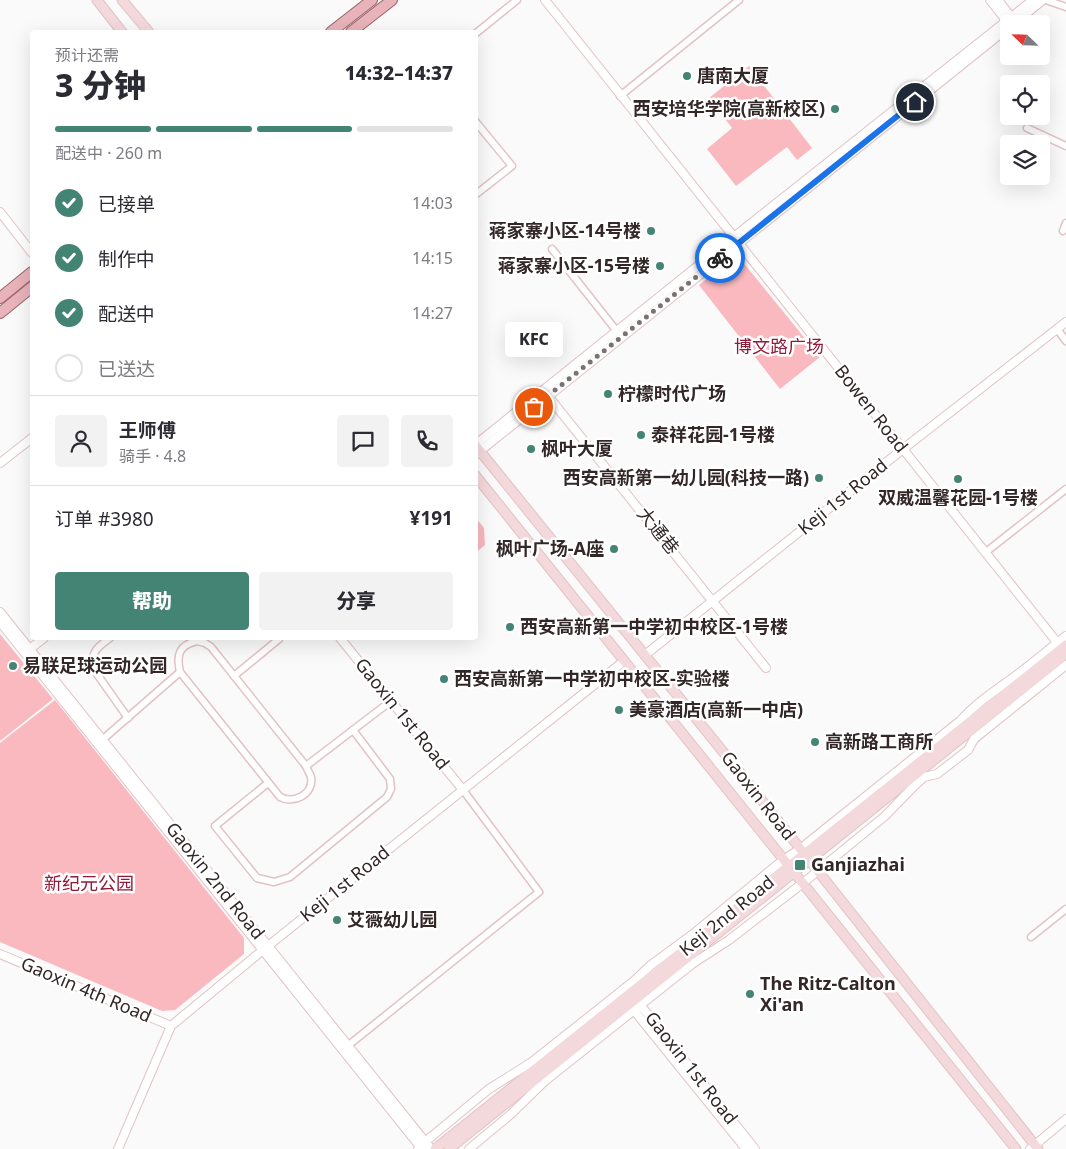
<!DOCTYPE html>
<html lang="zh">
<head>
<meta charset="utf-8">
<style>
  body { margin:0; font-family:"Noto Sans","Noto Sans SC",sans-serif; background:#f2f2f3; color:#2b2b33; height:100vh; display:flex; flex-direction:column; font-size:19px; white-space:nowrap }
  * { box-sizing:border-box; margin:0 }
  p { font-size:16px; color:#7c7c81 }
  .icon { flex:none; width:28px; height:28px; fill:none; stroke:currentColor; stroke-width:2; stroke-linecap:round; stroke-linejoin:round }
  .map { position:relative; flex:1; overflow:hidden }
  .drawer { position:absolute; left:30px; top:30px; width:448px; height:610px; display:flex; flex-direction:column; background:#fff; border-radius:5px; box-shadow:0 5px 20px #0002 }
  .drawer>* { flex:none }
  .needle { width:32px; rotate:293deg }
  .buttons { position:absolute; left:1000px; top:15px; display:grid; gap:10px }
  .buttons a { display:grid; place-items:center; width:50px; height:50px; border-radius:5px; background:#fff; box-shadow:0 5px 20px #0002; font-size:25px }
  .pin { position:absolute; display:grid; place-items:center; width:42px; height:42px; color:#fff; margin:-21px; border:2px solid #fff; border-radius:50%; box-shadow:0 1px 5px #0007 }
  .courier { position:absolute; display:grid; place-items:center; width:50px; height:50px; margin:-25px; border:4px solid #1a73e8; border-radius:50%; background:#fff; color:#222; box-shadow:0 1px 6px #0007 }
  .bubble { position:absolute; height:35px; border-radius:5px; background:#fff; box-shadow:0 5px 20px #0002; font-size:16px; font-weight:800; line-height:35px; text-align:center }
  .head em { font-style:normal; font-weight:800 }
  .head div { display:flex; flex-direction:column-reverse }
  .head { display:flex; align-items:center; justify-content:space-between; height:85px; padding:0 25px }
  h1 { font-size:32px; font-weight:800; line-height:38px }
  .bar { display:grid; grid-template-columns:repeat(4,1fr); gap:8px 5px; align-content:center; height:60px; padding:0 25px }
  .bar i { height:6px; border-radius:4px; background:#e1e1e2 }
  .bar .active { background:#448474 }
  .bar p { grid-column:span 4 }
  .line { display:flex; align-items:center; gap:12px; padding:0 25px; border-top:1px solid #e1e1e2 }
  .line div { flex:1 }
  .round { display:grid; place-items:center; flex:none; width:52px; height:52px; border-radius:5px; background:#f2f2f3 }
  ol { padding:0 25px; list-style:none }
  li { display:flex; align-items:center; gap:15px; height:55px }
  li p { margin-inline-start:auto }
  li .icon { padding:5px; border-radius:50%; background:#448474; color:#fff; stroke-width:4 }
  li:last-child { color:#7c7c81 }
  li i { width:28px; height:28px; border:2px solid #e1e1e2; border-radius:50% }
  .cta { display:flex; gap:10px; margin-top:auto; padding:10px 25px }
  .cta a { flex:1; height:58px; border-radius:5px; background:#448474; color:#fff; font-size:20px; font-weight:800; line-height:58px; text-align:center }
  .cta a+a { background:#f2f2f3; color:#2b2b33 }
  .map>svg:first-child { display:block }
</style>
</head>
<body>
<div class="map">
<svg width="1066" height="1149" viewBox="0 0 1066 1149">
  <rect width="100%" height="100%" fill="#fafafa"/>
  <g fill="#f9b9bf">
    <path d="M749 66 812 148 797 160 787 147 736 186 707 149 732 128 709 98Z"/>
    <path d="M729 261H742L820 357 780 389 699 285Z"/>
    <path d="M475 517 484 528 485 545 475 553Z"/>
    <path d="M0 634 53 699 0 741Z"/>
    <path d="M55 700 244 938V954L175 1010 162 1011 0 942V743Z"/>
  </g>
  <g fill="none" stroke-linecap="round" stroke-linejoin="round">
    <defs>
      <g id="minor">
        <path d="M1046 0 1066 7"/>
        <path d="M475 34 517 0"/>
        <path d="M620 96 739 0"/>
        <path d="M475 121 512 166 475 195"/>
        <path d="M1027 128 1066 146"/>
        <path d="M1063 231 1066 223"/>
        <path d="M552 249 619 334"/>
        <path d="M1057 329 1066 341"/>
        <path d="M986 552 1066 489"/>
        <path d="M110 638C98 647 92 650 92 667L128 718"/>
        <path d="M197 641 205 643 211 647 306 766C307 769 310 774 311 777 314 795 293 804 280 797L180 672C176 655 179 645 197 641Z"/>
        <path d="M234 676 279 639 278 638"/>
        <path d="M102 740 180 672"/>
        <path d="M306 766 391 701"/>
        <path d="M268 783 215 826 257 878 274 882 290 877 387 797 391 789 390 779 353 730"/>
        <path d="M1031 937 1066 909"/>
        <path d="M345 1048 539 892 463 790"/>
      </g>
      <g id="tertiary">
        <path d="M545 0 1064 651"/>
        <path d="M990 0 1009 24"/>
        <path d="M998 0 1014 21"/>
        <path d="M1013 24 1043 0"/>
        <path d="M0 212 32 253"/>
        <path d="M548 396 766 668"/>
        <path d="M475 445 725 244 1033 0"/>
        <path d="M475 455 1009 27"/>
        <path d="M0 463 32 438"/>
        <path d="M0 612 431 1149"/>
        <path d="M0 622 422 1149"/>
        <path d="M340 638 463 790"/>
        <path d="M26 652 44 638"/>
        <path d="M645 655 903 449 1066 322"/>
        <path d="M0 954 171 1026"/>
        <path d="M638 1002 755 1149"/>
        <path d="M632 1008 746 1149"/>
        <path d="M118 1149 171 1026 263 950 624 661"/>
        <path d="M418 1149 420 1146 489 1089 532 1062 634 981 651 965 693 934 783 860 800 849 960 721C976 703 995 691 1014 677 1032 664 1049 649 1066 636"/>
        <path d="M469 1149 511 1114 546 1080 692 964 729 940 803 883 885 816 914 786 924 777 937 774 968 750 974 739 1066 665"/>
        <path d="M1030 1149 1066 1119"/>
      </g>
      <g id="secondary">
        <path d="M97 0 122 32"/>
        <path d="M122 0 149 32"/>
        <path d="M475 445 741 774 1038 1149"/>
        <path d="M475 475 1016 1149"/>
        <path d="M435 1149 1066 645"/>
        <path d="M449 1149 1066 654"/>
      </g>
      <g id="primary">
        <path d="M331 32 372 0"/>
        <path d="M351 32 392 0"/>
        <path d="M0 298 32 272"/>
        <path d="M0 313 32 287"/>
      </g>
    </defs>
    <use href="#minor" stroke="#e3c2c5" stroke-width="9"/>
    <use href="#tertiary" stroke="#e3c2c5" stroke-width="10"/>
    <use href="#secondary" stroke="#e3c2c5" stroke-width="11"/>
    <use href="#primary" stroke="#9f6269" stroke-width="12"/>
    <use href="#minor" stroke="#fff" stroke-width="6"/>
    <use href="#tertiary" stroke="#fff" stroke-width="8"/>
    <use href="#secondary" stroke="#f4d9dc" stroke-width="9"/>
    <use href="#primary" stroke="#e8b3ba" stroke-width="10"/>
  </g>
  <g fill="none" stroke-linecap="round" stroke-linejoin="round">
    <path stroke="#797172" stroke-width="5" stroke-dasharray="0 9" d="M534 407 720 258"/>
    <path stroke="#1a73e8" stroke-width="6" d="M720 258 915 102"/>
  </g>
  <g fill="#448474" stroke="#fff" stroke-width="2">
    <circle cx="687" cy="76" r="5"/>
    <circle cx="835" cy="109" r="5"/>
    <circle cx="651" cy="231" r="5"/>
    <circle cx="660" cy="266" r="5"/>
    <circle cx="608" cy="394" r="5"/>
    <circle cx="641" cy="435" r="5"/>
    <circle cx="531" cy="449" r="5"/>
    <circle cx="819" cy="478" r="5"/>
    <circle cx="958" cy="479" r="5"/>
    <circle cx="614" cy="549" r="5"/>
    <circle cx="510" cy="627" r="5"/>
    <circle cx="13" cy="666" r="5"/>
    <circle cx="444" cy="679" r="5"/>
    <circle cx="619" cy="710" r="5"/>
    <circle cx="815" cy="742" r="5"/>
    <rect x="794" y="859" width="12" height="12" rx="2.5"/>
    <circle cx="337" cy="920" r="5"/>
    <circle cx="750" cy="994" r="5"/>
  </g>
  <g text-anchor="middle" stroke-width="5" stroke-linejoin="round" paint-order="stroke">
    <g font-size="18" font-weight="bold" fill="#332728" stroke="#fff" text-anchor="start">
      <text x="697" y="82">唐南大厦</text>
      <text x="825" y="115" text-anchor="end">西安培华学院(高新校区)</text>
      <text x="641" y="237" text-anchor="end">蒋家寨小区-14号楼</text>
      <text x="650" y="272" text-anchor="end">蒋家寨小区-15号楼</text>
      <text x="618" y="400">柠檬时代广场</text>
      <text x="651" y="441">泰祥花园-1号楼</text>
      <text x="541" y="455">枫叶大厦</text>
      <text x="809" y="484" text-anchor="end">西安高新第一幼儿园(科技一路)</text>
      <text x="958" y="504" text-anchor="middle">双威温馨花园-1号楼</text>
      <text x="604" y="555" text-anchor="end">枫叶广场-A座</text>
      <text x="520" y="633">西安高新第一中学初中校区-1号楼</text>
      <text x="23" y="672">易联足球运动公园</text>
      <text x="454" y="685">西安高新第一中学初中校区-实验楼</text>
      <text x="629" y="716">美豪酒店(高新一中店)</text>
      <text x="825" y="748">高新路工商所</text>
      <text x="811" y="871">Ganjiazhai</text>
      <text x="347" y="926">艾薇幼儿园</text>
      <text x="760" y="990">The Ritz-Calton<tspan x="760" dy="21">Xi'an</tspan></text>
    </g>
    <g font-size="18" fill="#911b39" stroke="#fff">
      <text x="779" y="353">博文路广场</text>
      <text x="89" y="890">新纪元公园</text>
    </g>
    <g font-size="18" fill="#332728" stroke="#fff">
      <text transform="translate(871 409) rotate(52)" y="6">Bowen Road</text>
      <text transform="translate(843 497) rotate(-39)" y="6">Keji 1st Road</text>
      <text transform="translate(658 531) rotate(51)" y="6">大通巷</text>
      <text transform="translate(402 714) rotate(51)" y="6">Gaoxin 1st Road</text>
      <text transform="translate(758 796) rotate(52)" y="6">Gaoxin Road</text>
      <text transform="translate(215 881) rotate(51)" y="6">Gaoxin 2nd Road</text>
      <text transform="translate(345 884) rotate(-39)" y="6">Keji 1st Road</text>
      <text transform="translate(727 916) rotate(-39)" y="6">Keji 2nd Road</text>
      <text transform="translate(86 990) rotate(23)" y="6">Gaoxin 4th Road</text>
      <text transform="translate(691 1068) rotate(52)" y="6">Gaoxin 1st Road</text>
    </g>
  </g>
</svg>
<div class="buttons">
<a><svg class="needle" viewBox="-14 -14 28 28"><path d="M0-13l5 13h-10z" fill="#e53935"/><path d="M0 13l5-13h-10z" fill="#7c7c81"/></svg></a>
<a><svg class="icon" aria-label="locate" viewBox="0 0 24 24"><circle cx="12" cy="12" r="6"/><path d="M12 2v4M12 18v4M2 12h4M18 12h4"/></svg></a>
<a><svg class="icon" aria-label="layers" viewBox="0 0 24 24"><path d="M12 4l9 5-9 5-9-5zM3 14l9 5 9-5"/></svg></a>
</div>
<div class="pin" style="left:534px;top:407px;background:#ea580c"><svg class="icon" aria-label="bag" viewBox="0 0 24 24"><path d="M5 8h14l-1 12H6zM9 8a3 3 0 0 1 6 0"/></svg></div>
<div class="pin" style="left:915px;top:102px;background:#1f2937"><svg class="icon" aria-label="home" viewBox="0 0 24 24"><path d="M3 11l9-7 9 7M6 9v11h12V9"/></svg></div>
<div class="courier" style="left:720px;top:258px"><svg class="icon" aria-label="bike" viewBox="0 0 24 24"><circle cx="6" cy="16" r="4"/><circle cx="18" cy="16" r="4"/><path d="M6 16l4-8h5l3 8M10 8l3 8H6M13 5h3"/></svg></div>
<div class="bubble" style="left:505px;top:322px;width:58px">KFC</div>
<section class="drawer">
<div class="head"><div><h1>3 分钟</h1><p>预计还需</p></div><em>14:32–14:37</em></div>
<div class="bar"><i class="active"></i><i class="active"></i><i class="active"></i><i></i><p>配送中 · 260 m</p></div>
<ol>
<li><svg class="icon" aria-label="check" viewBox="0 0 24 24"><path d="M5 12l5 5 9-10"/></svg>已接单<p>14:03</p></li>
<li><svg class="icon" aria-label="check" viewBox="0 0 24 24"><path d="M5 12l5 5 9-10"/></svg>制作中<p>14:15</p></li>
<li><svg class="icon" aria-label="check" viewBox="0 0 24 24"><path d="M5 12l5 5 9-10"/></svg>配送中<p>14:27</p></li>
<li><i></i>已送达</li>
</ol>
<div class="line" style="height:90px"><a class="round"><svg class="icon" aria-label="person" viewBox="0 0 24 24"><circle cx="12" cy="8" r="4"/><path d="M4 21q1-7 8-7t8 7"/></svg></a><div><b>王师傅</b><p>骑手 · 4.8</p></div><a class="round"><svg class="icon" aria-label="chat" viewBox="0 0 24 24"><path d="M4 5h16v11H9l-5 4z"/></svg></a><a class="round"><svg class="icon" aria-label="phone" viewBox="0 0 24 24"><path d="M5 4h4l2 5-3 2q2 4 5 5l2-3 5 2v4C11 20 4 13 5 4z"/></svg></a></div>
<div class="line" style="height:65px"><div>订单 #3980</div><b>¥191</b></div>
<div class="cta"><a>帮助</a><a>分享</a></div>
</section>
</div>
</body>
</html>
